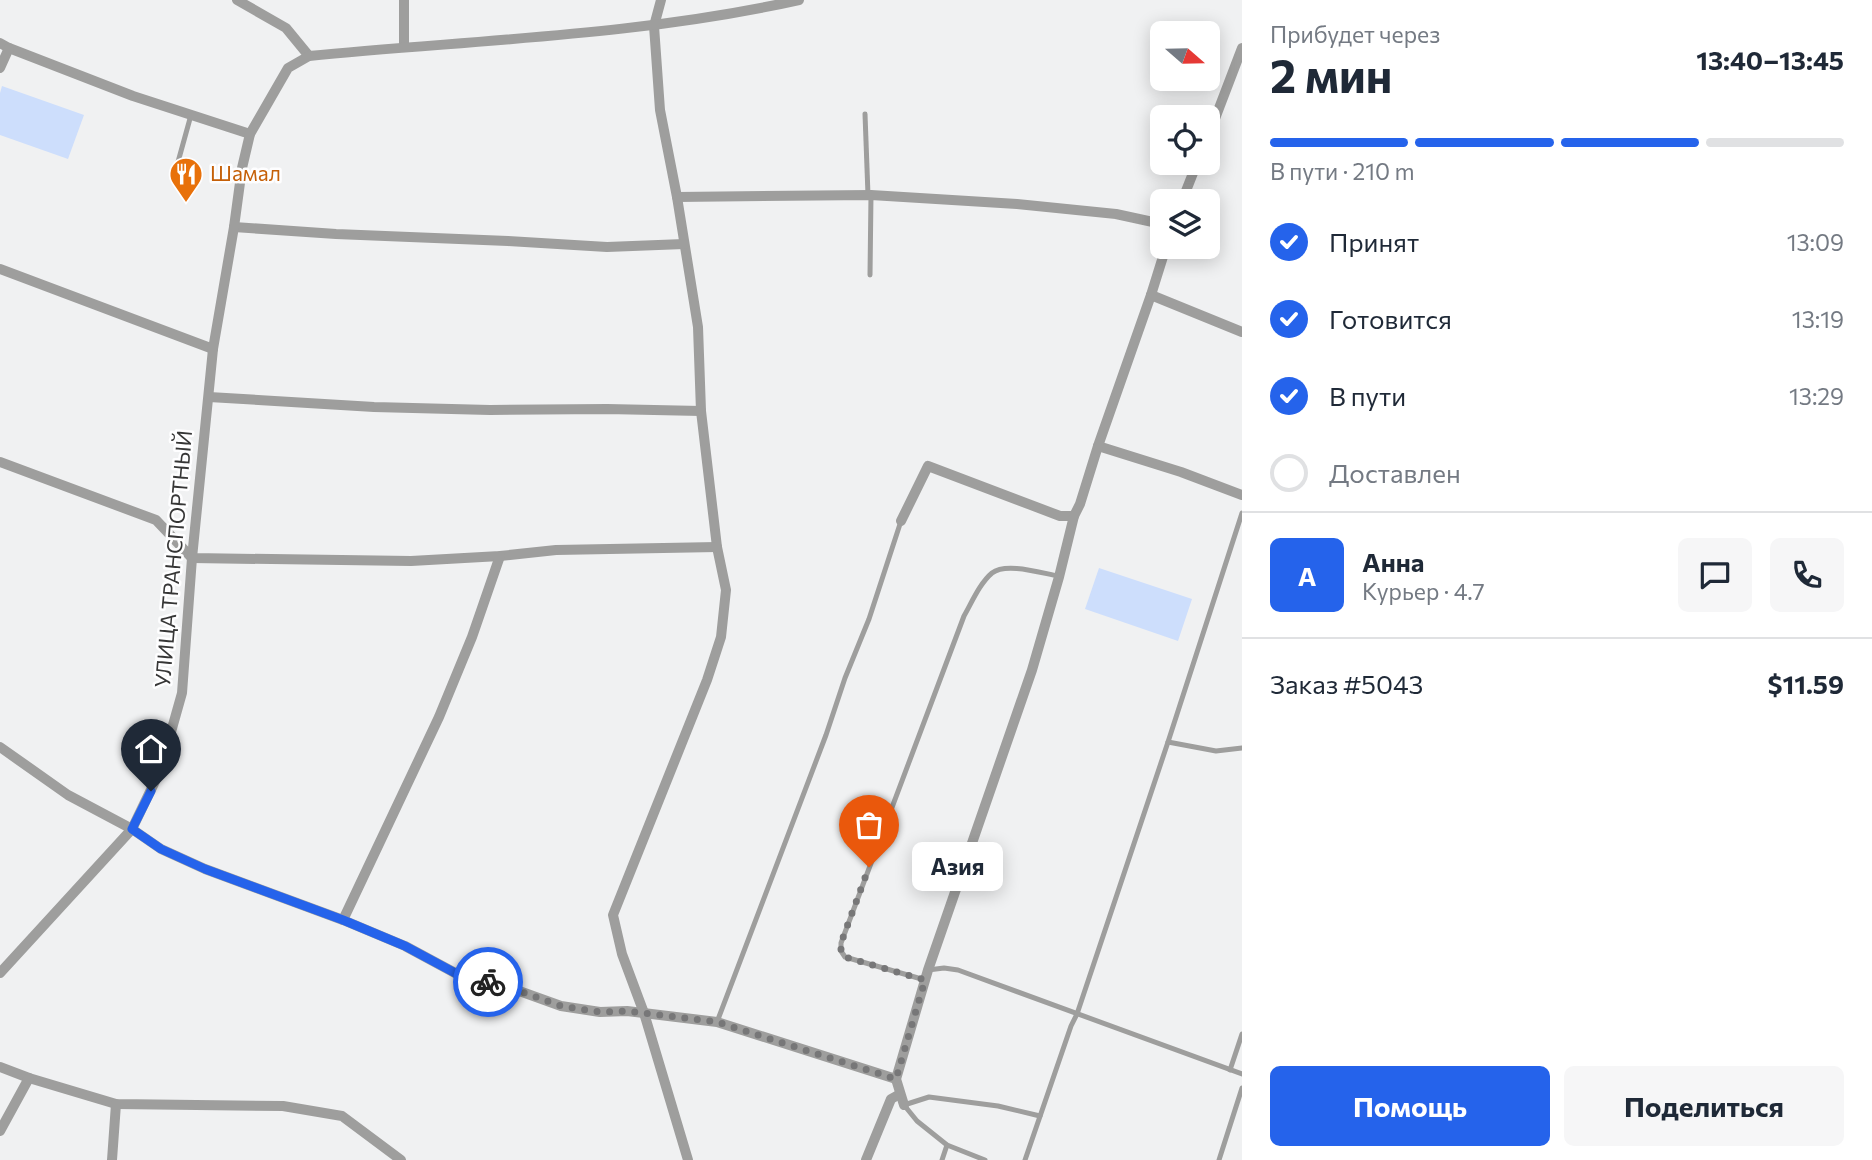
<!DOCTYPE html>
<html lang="ru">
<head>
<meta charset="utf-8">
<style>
  body { margin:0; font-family:Commissioner,sans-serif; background:#f6f6f7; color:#1f2937; height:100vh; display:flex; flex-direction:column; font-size:26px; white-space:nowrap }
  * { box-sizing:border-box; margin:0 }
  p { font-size:23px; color:#747a83 }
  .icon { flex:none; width:38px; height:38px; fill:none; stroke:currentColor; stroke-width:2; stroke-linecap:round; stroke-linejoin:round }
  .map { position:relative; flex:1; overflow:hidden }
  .panel { display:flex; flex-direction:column; background:#fff; width:630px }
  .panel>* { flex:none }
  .needle { width:46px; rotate:110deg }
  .fabs { position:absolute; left:1150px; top:21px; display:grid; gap:14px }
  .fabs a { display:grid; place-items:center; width:70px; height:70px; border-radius:10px; background:#fff; box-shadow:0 4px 18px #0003; font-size:35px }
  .pin { position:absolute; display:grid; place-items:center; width:60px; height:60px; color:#fff; margin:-72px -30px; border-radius:50% 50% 50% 0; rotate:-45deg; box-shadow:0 0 7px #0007 }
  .pin .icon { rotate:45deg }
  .courier { position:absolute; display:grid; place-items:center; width:70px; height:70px; margin:-35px; border:5px solid #2563eb; border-radius:50%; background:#fff; color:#222; box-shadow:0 2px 9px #0007 }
  .bubble { position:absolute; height:49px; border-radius:10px; background:#fff; box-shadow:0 4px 18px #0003; font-size:23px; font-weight:700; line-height:49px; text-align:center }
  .summary em { font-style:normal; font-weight:700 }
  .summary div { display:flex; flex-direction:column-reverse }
  .summary { display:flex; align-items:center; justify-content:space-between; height:119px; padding:0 28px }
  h1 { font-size:46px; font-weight:700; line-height:52px }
  .bar { display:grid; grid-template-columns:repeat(4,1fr); gap:10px 7px; align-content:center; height:84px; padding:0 28px }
  .bar i { height:9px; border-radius:5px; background:#e0e1e3 }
  .bar .active { background:#2563eb }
  .bar p { grid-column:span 4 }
  .line { display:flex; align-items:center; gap:18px; padding:0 28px; border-top:2px solid #e0e1e3 }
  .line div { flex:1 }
  .round { display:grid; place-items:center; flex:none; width:74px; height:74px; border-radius:10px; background:#f6f6f7 }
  ol { padding:0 28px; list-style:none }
  li { display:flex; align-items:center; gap:21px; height:77px }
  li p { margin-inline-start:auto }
  li .icon { padding:7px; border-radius:50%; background:#2563eb; color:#fff; stroke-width:4 }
  li:last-child { color:#747a83 }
  li i { width:38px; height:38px; border:4px solid #e0e1e3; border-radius:50% }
  .cta { display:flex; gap:14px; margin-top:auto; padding:14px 28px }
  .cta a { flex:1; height:80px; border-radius:10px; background:#2563eb; color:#fff; font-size:28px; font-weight:700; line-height:80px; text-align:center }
  .cta a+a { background:#f6f6f7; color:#1f2937 }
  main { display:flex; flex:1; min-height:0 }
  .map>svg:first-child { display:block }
</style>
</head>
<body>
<main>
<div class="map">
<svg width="1242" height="1160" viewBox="0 0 1242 1160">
  <rect width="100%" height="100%" fill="#f0f1f2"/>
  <g fill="#cddefc">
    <path d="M2 86 84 115 68 159 0 135V93Z"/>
    <path d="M1099 568 1192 599 1178 641 1085 609Z"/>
  </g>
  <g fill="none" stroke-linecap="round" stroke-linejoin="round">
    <g stroke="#9e9e9d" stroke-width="5">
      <path d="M865 114 868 195"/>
      <path d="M173 180 191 115"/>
      <path d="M870 275 871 195"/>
      <path d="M1168 742 1216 751 1242 748"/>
      <path d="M928 970 944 968 958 970 1242 1074"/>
      <path d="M925 980 845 957 841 951V943L964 616C972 602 980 583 992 573 1006 562 1041 573 1058 576"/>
      <path d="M717 1022 826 735 845 678 869 619 901 521"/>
      <path d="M1230 1070 1242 1034"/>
      <path d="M942 1160 947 1145"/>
      <path d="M985 1160 947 1145 917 1121 904 1105 929 1097 998 1106 1040 1116"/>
      <path d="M1025 1160 1071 1026 1077 1014 1168 742 1242 513"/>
      <path d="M1219 1160 1242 1088"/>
    </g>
    <g stroke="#9e9e9d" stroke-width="10">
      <path d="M237 0 286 28 309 56"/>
      <path d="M661 0 654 26 660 110 677 197 698 327 701 411 717 547 726 590 721 637 707 680 613 915 622 954 644 1013 688 1160"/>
      <path d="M0 43 9 48 133 96 250 134"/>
      <path d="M404 47V0"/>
      <path d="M0 68 9 48"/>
      <path d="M1208 137 1242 48"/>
      <path d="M677 197 871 195 1017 204 1116 214 1162 224"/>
      <path d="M1182 201 1197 163"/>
      <path d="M234 227 336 234 508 241 607 247 684 244"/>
      <path d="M0 269 213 349"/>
      <path d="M1151 295 1242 332"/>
      <path d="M209 397 374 407 490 410 607 409 701 411"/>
      <path d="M1098 446 1181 472 1242 495"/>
      <path d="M0 462 156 520 192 558 411 561 500 556 556 550 717 547"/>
      <path d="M901 521 928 466 1060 516H1074"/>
      <path d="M0 747 68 795 132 829 161 849 205 869 343 920 405 946 457 974 508 987 561 1006 600 1012 627 1011 717 1022 896 1079"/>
      <path d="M343 920 439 717 472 637 500 556"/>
      <path d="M0 973 132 829 160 771 182 693 192 558 213 349 234 227 242 168 250 134 288 68 309 56C472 40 638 36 799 0"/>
      <path d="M0 1067 29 1078 116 1104 283 1106 342 1116 401 1160"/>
      <path d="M904 1105 896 1079 928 970 1032 670 1059 577 1074 516 1080 504 1098 446 1151 295 1166 247"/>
      <path d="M0 1131 29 1078"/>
      <path d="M112 1160 116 1104"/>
      <path d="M866 1160 891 1099 900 1094"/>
    </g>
  </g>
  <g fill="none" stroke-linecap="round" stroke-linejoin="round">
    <path stroke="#777778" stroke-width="7" stroke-dasharray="0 12.6" d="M488 982 508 987 561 1006 600 1012 627 1011 717 1022 896 1079 925 980 845 957 841 951V943L869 867"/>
    <path stroke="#2563eb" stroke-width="9" d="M151 791 132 829 161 849 205 869 343 920 405 946 457 974 488 982"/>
  </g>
  <defs>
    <symbol id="restaurant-pin" viewBox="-11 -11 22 30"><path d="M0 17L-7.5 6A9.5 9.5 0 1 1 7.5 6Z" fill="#e8710a" stroke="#fefeff"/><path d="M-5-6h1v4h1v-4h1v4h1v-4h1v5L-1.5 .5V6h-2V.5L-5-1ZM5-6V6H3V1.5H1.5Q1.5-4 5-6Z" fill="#fff"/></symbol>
  </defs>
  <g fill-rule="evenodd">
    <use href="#restaurant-pin" x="167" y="155" width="38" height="52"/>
  </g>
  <g text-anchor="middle" stroke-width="5" stroke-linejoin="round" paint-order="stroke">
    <g font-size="21" fill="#c56008" stroke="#fefeff" text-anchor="start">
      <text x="210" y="181">Шамал</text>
    </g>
    <g font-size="21" fill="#363636" stroke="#fefeff">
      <text transform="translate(174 559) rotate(-85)" y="7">УЛИЦА ТРАНСПОРТНЫЙ</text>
    </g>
  </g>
</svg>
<div class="fabs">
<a><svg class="needle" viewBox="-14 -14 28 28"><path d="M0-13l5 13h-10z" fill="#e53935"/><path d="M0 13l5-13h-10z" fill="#747a83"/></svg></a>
<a><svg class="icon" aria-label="locate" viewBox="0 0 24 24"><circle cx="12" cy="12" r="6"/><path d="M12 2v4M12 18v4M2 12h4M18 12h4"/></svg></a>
<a><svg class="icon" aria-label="layers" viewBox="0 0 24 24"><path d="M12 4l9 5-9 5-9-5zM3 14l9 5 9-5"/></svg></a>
</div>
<div class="pin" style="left:869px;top:867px;background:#ea580c"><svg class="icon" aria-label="bag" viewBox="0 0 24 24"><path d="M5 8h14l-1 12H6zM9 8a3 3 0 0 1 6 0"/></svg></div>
<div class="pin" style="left:151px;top:791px;background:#1f2937"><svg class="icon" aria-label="home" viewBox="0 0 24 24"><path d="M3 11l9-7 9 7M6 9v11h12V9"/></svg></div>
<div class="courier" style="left:488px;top:982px"><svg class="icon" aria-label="bike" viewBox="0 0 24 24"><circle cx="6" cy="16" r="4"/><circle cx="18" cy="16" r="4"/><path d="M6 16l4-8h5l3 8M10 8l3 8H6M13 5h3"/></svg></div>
<div class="bubble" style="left:912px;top:842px;width:91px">Азия</div>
</div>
<section class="panel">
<div class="summary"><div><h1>2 мин</h1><p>Прибудет через</p></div><em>13:40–13:45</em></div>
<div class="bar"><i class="active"></i><i class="active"></i><i class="active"></i><i></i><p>В пути · 210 m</p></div>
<ol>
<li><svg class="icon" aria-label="check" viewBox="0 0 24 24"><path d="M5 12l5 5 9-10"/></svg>Принят<p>13:09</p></li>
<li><svg class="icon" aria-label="check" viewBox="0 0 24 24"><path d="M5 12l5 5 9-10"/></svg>Готовится<p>13:19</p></li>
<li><svg class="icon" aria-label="check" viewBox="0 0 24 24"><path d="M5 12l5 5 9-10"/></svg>В пути<p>13:29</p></li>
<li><i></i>Доставлен</li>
</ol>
<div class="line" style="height:126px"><b class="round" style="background:#2563eb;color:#fff">А</b><div><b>Анна</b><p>Курьер · 4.7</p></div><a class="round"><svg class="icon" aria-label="chat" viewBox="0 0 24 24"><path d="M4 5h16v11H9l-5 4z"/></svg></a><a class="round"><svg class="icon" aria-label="phone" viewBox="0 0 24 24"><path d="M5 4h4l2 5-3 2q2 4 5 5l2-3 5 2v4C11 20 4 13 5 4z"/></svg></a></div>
<div class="line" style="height:91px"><div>Заказ #5043</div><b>$11.59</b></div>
<div class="cta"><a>Помощь</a><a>Поделиться</a></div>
</section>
</main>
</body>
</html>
